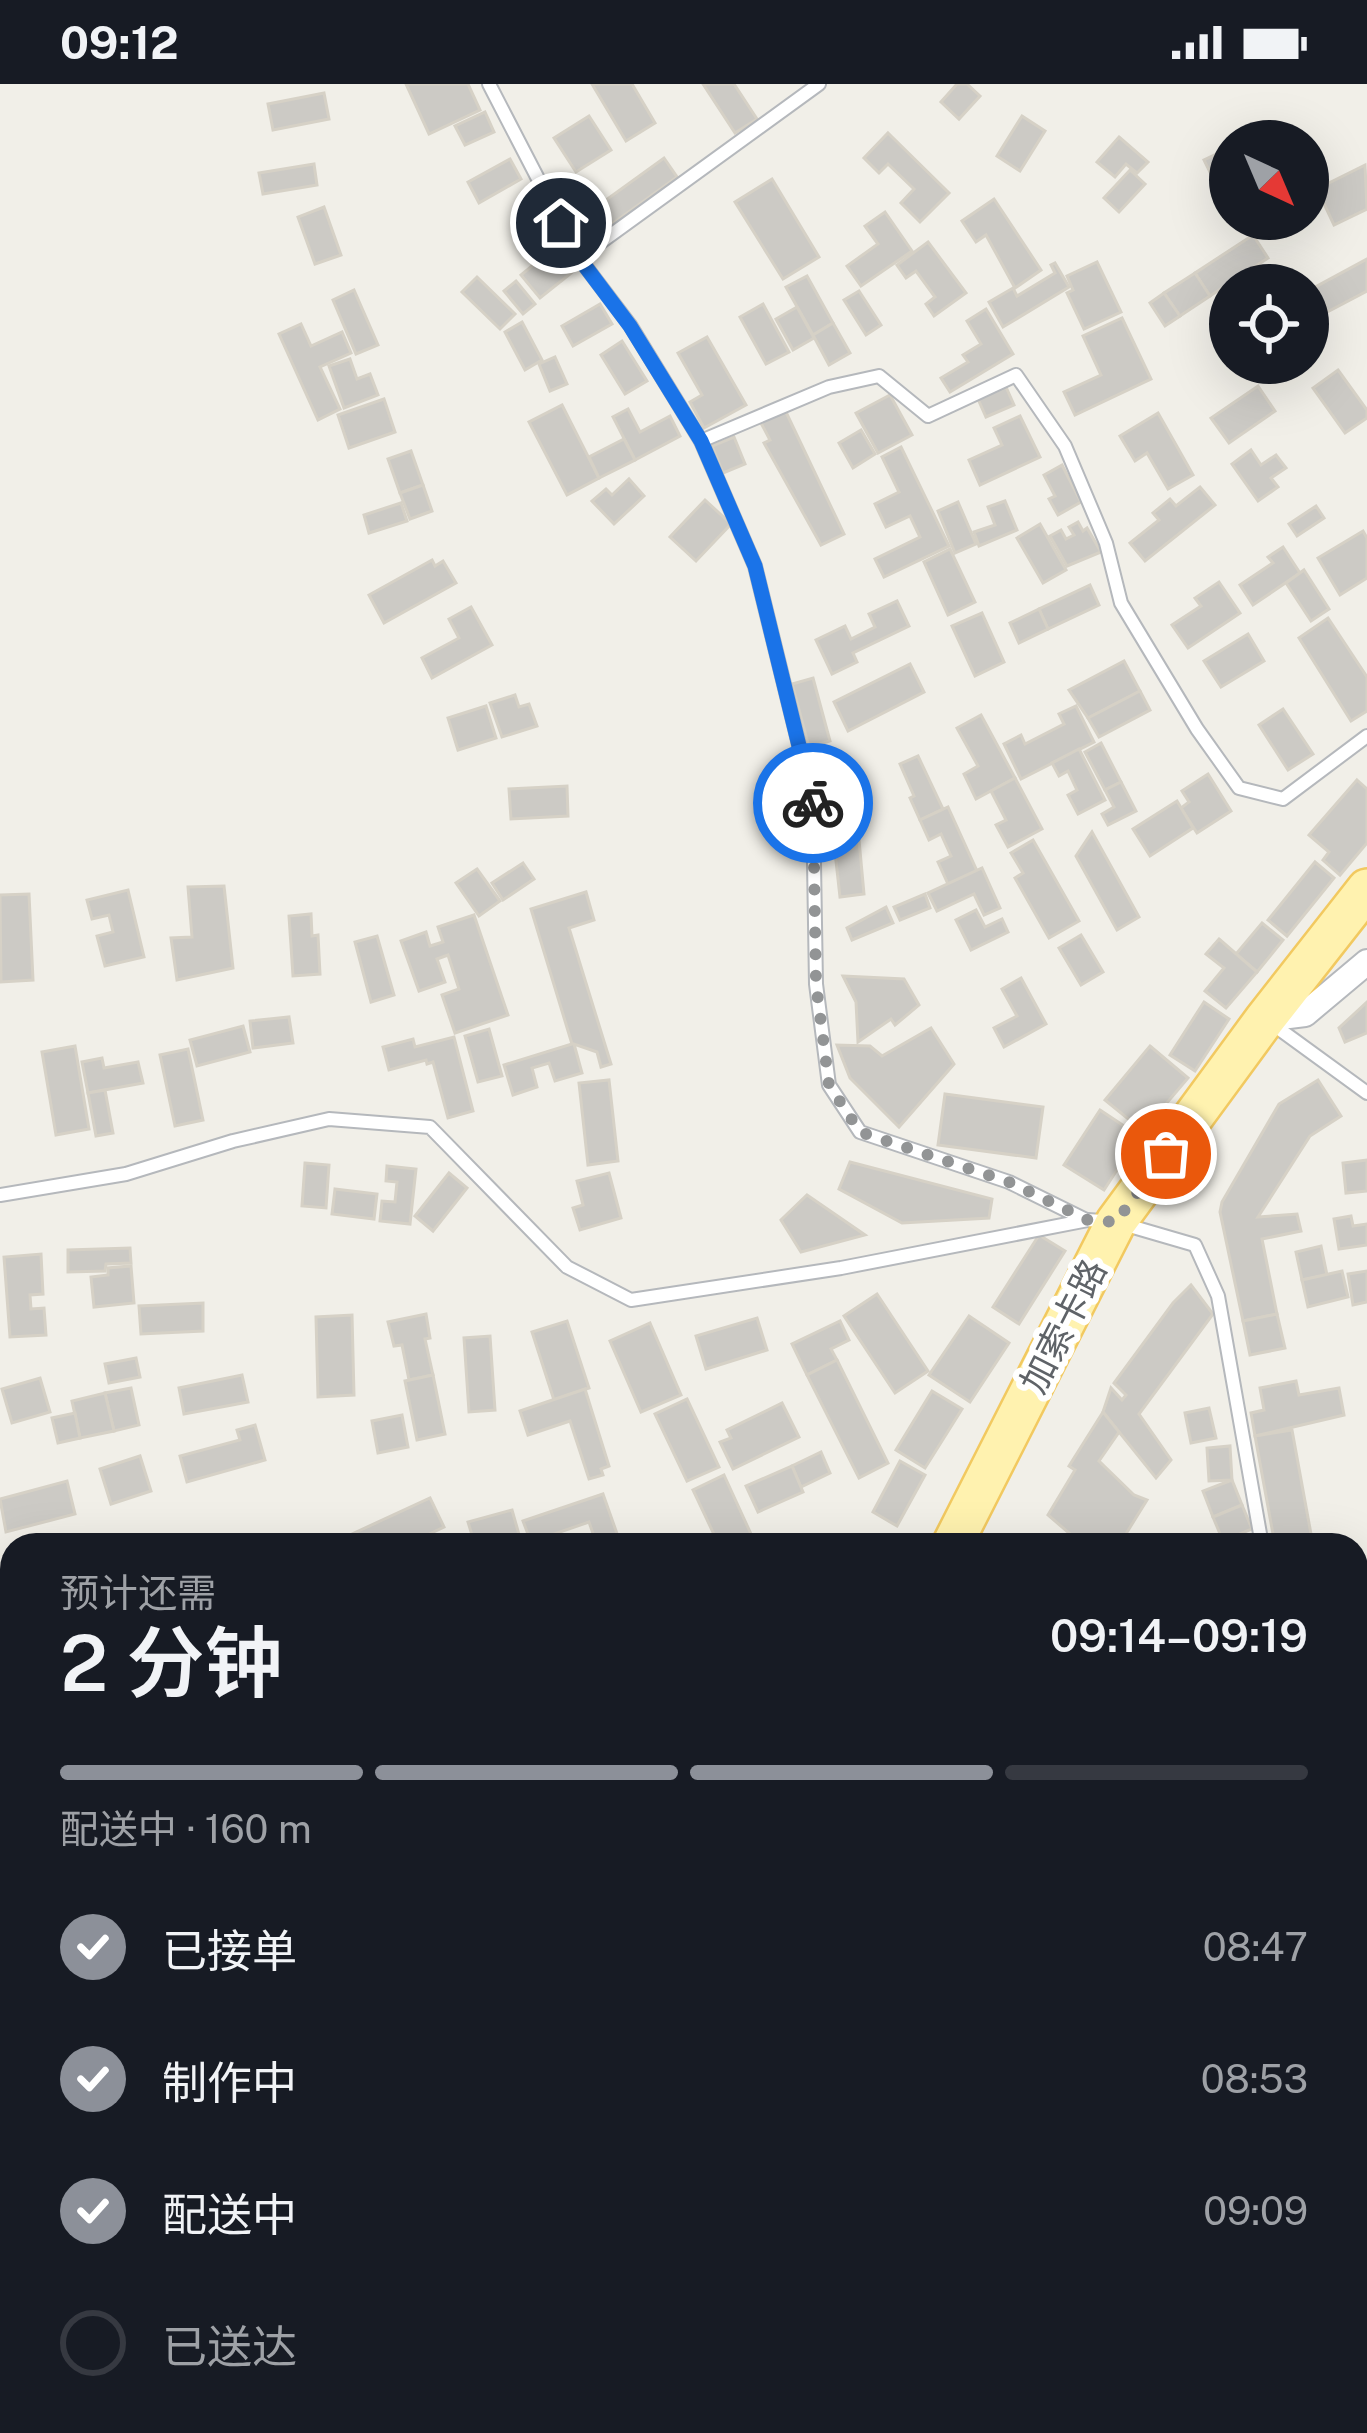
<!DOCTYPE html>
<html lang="zh">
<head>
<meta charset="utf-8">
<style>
  body { margin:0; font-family:"Public Sans","Noto Sans SC",sans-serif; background:#20242c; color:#f1f3f6; height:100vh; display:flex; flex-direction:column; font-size:45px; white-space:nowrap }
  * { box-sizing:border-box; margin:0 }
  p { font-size:39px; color:#9ea1a6 }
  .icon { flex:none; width:66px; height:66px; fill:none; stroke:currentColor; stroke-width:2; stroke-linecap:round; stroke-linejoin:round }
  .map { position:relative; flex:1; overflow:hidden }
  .side { position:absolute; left:0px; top:1449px; width:1368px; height:900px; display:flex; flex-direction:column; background:#171b24; border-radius:36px 36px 0 0; box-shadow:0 12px 48px #0002 }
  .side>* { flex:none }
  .needle { width:78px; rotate:136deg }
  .buttons { position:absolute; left:1209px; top:36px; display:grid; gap:24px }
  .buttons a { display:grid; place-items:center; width:120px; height:120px; border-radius:50%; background:#171b24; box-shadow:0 12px 48px #0002; font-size:60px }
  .pin { position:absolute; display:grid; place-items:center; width:102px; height:102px; color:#fff; margin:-51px; border:6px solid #fff; border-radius:50%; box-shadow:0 3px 12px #0007 }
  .courier { position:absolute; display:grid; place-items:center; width:120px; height:120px; margin:-60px; border:9px solid #1a73e8; border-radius:50%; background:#fff; color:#222; box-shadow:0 3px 15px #0007 }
  .summary em { font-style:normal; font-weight:600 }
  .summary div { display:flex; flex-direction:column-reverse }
  .summary { display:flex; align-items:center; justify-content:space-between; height:204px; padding:0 60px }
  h1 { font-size:78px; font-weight:600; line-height:90px }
  .bar { display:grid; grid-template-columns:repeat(4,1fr); gap:18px 12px; align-content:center; height:144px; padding:0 60px }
  .bar i { height:15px; border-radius:9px; background:#363941 }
  .bar .active { background:#8c9099 }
  .bar p { grid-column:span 4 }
  ol { padding:0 60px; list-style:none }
  li { display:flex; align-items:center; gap:36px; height:132px }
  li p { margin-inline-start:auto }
  li .icon { padding:12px; border-radius:50%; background:#8c9099; color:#fff; stroke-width:4 }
  li:last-child { color:#9ea1a6 }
  li i { width:66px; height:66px; border:6px solid #363941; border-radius:50% }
  .status { display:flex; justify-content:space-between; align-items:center; height:84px; padding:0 60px; background:#171b24; direction:ltr }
  .status svg { height:33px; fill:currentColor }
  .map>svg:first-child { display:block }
</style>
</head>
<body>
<div class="status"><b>09:12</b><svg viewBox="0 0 49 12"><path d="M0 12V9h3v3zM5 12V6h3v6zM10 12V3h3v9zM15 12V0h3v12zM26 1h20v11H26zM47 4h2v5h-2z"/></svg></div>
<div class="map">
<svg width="1367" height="2349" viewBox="0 0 1367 2349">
  <rect width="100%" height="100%" fill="#f1efe8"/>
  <g fill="#cccac5" stroke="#d6d1c6" stroke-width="3">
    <path d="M406 0H468L480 26 429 50Z"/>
    <path d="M592 0H632L655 39 626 57Z"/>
    <path d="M703 0H734L757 35 735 49Z"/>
    <path d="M957 0H967L980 12 959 35 941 18Z"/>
    <path d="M324 9 329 35 273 46 268 20Z"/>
    <path d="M485 28 494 48 465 61 455 42Z"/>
    <path d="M589 32 611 66 576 88 554 54Z"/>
    <path d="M1022 32 1045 47 1020 87 997 72Z"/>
    <path d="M888 49 949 109 920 138 901 119 914 105 888 80 879 89 864 74Z"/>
    <path d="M1119 53 1148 78 1137 89 1126 80 1115 93 1097 78Z"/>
    <path d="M1229 64 1230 126 1229 127 1204 76Z"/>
    <path d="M664 74 677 93 612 140 599 121Z"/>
    <path d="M510 75 521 95 479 119 468 98Z"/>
    <path d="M314 80 317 101 263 110 259 89Z"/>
    <path d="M1365 81 1367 125 1334 141 1317 105Z"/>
    <path d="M1130 86 1145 100 1119 128 1104 114Z"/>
    <path d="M772 95 819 173 783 195 735 118Z"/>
    <path d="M994 115 1041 186 1015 204 986 151 976 158 962 137Z"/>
    <path d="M324 123 341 171 315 180 298 133Z"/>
    <path d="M885 128 912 167 861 202 847 182 878 160 865 142Z"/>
    <path d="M1253 151 1268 174 1210 212 1195 189Z"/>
    <path d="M928 158 966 209 934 232 926 220 935 213 916 187 906 194 897 181Z"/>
    <path d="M560 159 580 182 540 214 521 191Z"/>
    <path d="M1367 175V207L1312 236 1308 228V207Z"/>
    <path d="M1097 178 1121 228 1084 245 1067 209 1073 206 1067 192Z"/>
    <path d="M1055 179 1069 203 1003 243 989 218 1013 204 1017 212 1055 189 1051 181Z"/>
    <path d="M1195 189 1210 212 1180 232 1164 209Z"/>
    <path d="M807 192 833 239 813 251 786 203Z"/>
    <path d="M477 193 515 230 500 245 462 208Z"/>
    <path d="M516 197 535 220 523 230 504 207Z"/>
    <path d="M354 206 378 261 356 270 333 216Z"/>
    <path d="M859 207 881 241 866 251 844 216Z"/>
    <path d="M1164 209 1180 232 1165 242 1150 219Z"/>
    <path d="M600 220 612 240 573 262 562 242Z"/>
    <path d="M763 220 789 268 766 280 740 233Z"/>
    <path d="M797 223 814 254 793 266 776 235Z"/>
    <path d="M986 225 1013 270 950 308 941 294 968 278 963 271 981 260 967 237Z"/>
    <path d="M1122 234 1151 295 1075 331 1064 308 1101 291 1083 252Z"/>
    <path d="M522 238 542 276 525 286 505 248Z"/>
    <path d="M833 239 850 269 829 281 813 251Z"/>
    <path d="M301 240 311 262 342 248 351 269 320 283 340 325 318 336 279 250Z"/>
    <path d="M707 253 746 321 704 344 690 318 702 311 678 269Z"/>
    <path d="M622 257 647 297 625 310 601 271Z"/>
    <path d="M555 273 567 300 550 307 539 280Z"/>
    <path d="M350 275 357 295 370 290 378 311 344 324 329 282Z"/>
    <path d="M1338 286 1367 326V334L1345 349 1313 304Z"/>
    <path d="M1258 302 1275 327 1229 359 1211 334Z"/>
    <path d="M1006 303 1014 321 986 333 978 315Z"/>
    <path d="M890 311 912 351 878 369 856 329Z"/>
    <path d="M384 315 395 348 349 364 338 331Z"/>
    <path d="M562 321 599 394 567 411 529 338Z"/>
    <path d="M628 325 640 348 670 332 680 352 635 376 613 333Z"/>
    <path d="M785 326 844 450 821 461 764 359 770 356 761 339Z"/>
    <path d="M1158 329 1193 391 1168 405 1147 369 1135 377 1120 352Z"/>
    <path d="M1020 332 1040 373 980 401 969 376 1002 361 994 344Z"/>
    <path d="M861 346 875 370 853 384 839 359Z"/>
    <path d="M734 353 745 380 723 389 712 362Z"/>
    <path d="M624 355 635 376 599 394 589 373Z"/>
    <path d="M901 363 949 462 884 493 875 475 920 453 910 432 886 443 875 420 899 408 882 373Z"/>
    <path d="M1251 366 1261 381 1276 371 1286 384 1271 394 1278 403 1258 417 1232 380Z"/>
    <path d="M411 367 423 401 400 409 388 375Z"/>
    <path d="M1062 381 1081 418 1058 431 1049 415 1055 412 1044 391Z"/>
    <path d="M629 395 644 412 614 440 592 417 606 405 612 411Z"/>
    <path d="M423 401 432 427 410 435 400 409Z"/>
    <path d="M1200 403 1215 421 1145 477 1130 459 1159 436 1153 429 1170 415 1176 422Z"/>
    <path d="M705 416 731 440 696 477 670 453Z"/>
    <path d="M1005 417 1017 446 979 462 974 448 995 441 988 423Z"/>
    <path d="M958 418 976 460 955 469 938 427Z"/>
    <path d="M401 419 407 437 369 449 364 431Z"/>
    <path d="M1316 422 1324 434 1297 452 1289 440Z"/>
    <path d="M1078 438 1083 447 1087 444 1101 468 1067 482 1050 452 1061 446 1066 455 1074 451 1069 443Z"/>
    <path d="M1040 440 1066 486 1043 499 1017 454Z"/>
    <path d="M1363 447 1367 454V494L1340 511 1318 474Z"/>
    <path d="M1283 463 1300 489 1253 521 1240 501 1273 479 1268 473Z"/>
    <path d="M950 465 975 518 948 531 924 478Z"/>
    <path d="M432 476 435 482 443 477 456 499 384 539 369 511Z"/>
    <path d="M1304 486 1329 525 1311 537 1286 499Z"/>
    <path d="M1219 498 1240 529 1188 564 1172 541 1201 522 1195 514Z"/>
    <path d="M1090 501 1099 521 1048 545 1039 525Z"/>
    <path d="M897 517 909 542 853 569 857 578 832 590 816 556 845 542 851 555 875 543 869 530Z"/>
    <path d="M471 523 492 561 432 594 422 574 459 554 449 535Z"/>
    <path d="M1039 525 1048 545 1019 559 1010 539Z"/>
    <path d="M982 529 1004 578 975 592 952 542Z"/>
    <path d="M1328 534 1367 593V627L1351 637 1299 554Z"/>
    <path d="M1248 550 1264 577 1221 603 1204 577Z"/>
    <path d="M1124 577 1140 607 1088 634 1069 606Z"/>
    <path d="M910 580 924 608 848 647 834 618Z"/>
    <path d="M813 594 830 657 809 663 792 600Z"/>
    <path d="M1140 607 1150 626 1099 653 1088 634Z"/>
    <path d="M515 611 519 623 529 620 537 642 502 653 490 619Z"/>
    <path d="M486 622 496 654 458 666 448 634Z"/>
    <path d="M1076 622 1094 658 1021 695 1004 660 1021 651 1025 660 1064 640 1059 630Z"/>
    <path d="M1283 625 1313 670 1288 686 1259 641Z"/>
    <path d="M981 631 1015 694 976 715 964 690 978 682 957 644Z"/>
    <path d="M1101 659 1121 698 1105 706 1085 668Z"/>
    <path d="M1079 665 1105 716 1078 730 1068 711 1077 706 1068 687 1059 692 1052 679Z"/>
    <path d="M918 672 943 725 920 736 910 714 914 712 900 680Z"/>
    <path d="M1208 690 1231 727 1197 749 1181 724 1189 718 1182 707Z"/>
    <path d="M1015 694 1042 745 1008 763 996 741 1006 736 991 707Z"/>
    <path d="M1357 696 1367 705V759L1340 791 1323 776 1329 768 1309 751Z"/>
    <path d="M1121 698 1136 727 1108 741 1102 730 1114 723 1105 706Z"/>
    <path d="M567 702 568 732 511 735 509 705Z"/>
    <path d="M1177 717 1193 744 1150 772 1133 745Z"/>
    <path d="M948 723 977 787 948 800 938 778 951 772 941 750 929 756 920 736Z"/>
    <path d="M1092 748 1139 833 1117 846 1076 772Z"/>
    <path d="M859 756 864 810 840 813 834 759Z"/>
    <path d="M1033 756 1079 837 1049 854 1015 794 1023 789 1011 769Z"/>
    <path d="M1315 778 1334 794 1287 852 1268 836Z"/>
    <path d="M523 779 534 795 503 816 492 799Z"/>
    <path d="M982 784 1000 824 984 831 974 810 937 827 928 809Z"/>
    <path d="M477 785 500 817 479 832 456 799Z"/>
    <path d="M224 802 233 884 177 896 171 854 192 853 188 803Z"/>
    <path d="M128 806 144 873 105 882 97 852 113 848 109 831 92 835 87 816Z"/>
    <path d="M586 808 594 836 569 844 611 980 601 983 597 968 574 960 582 989 555 997 549 979 532 984 537 1003 513 1011 504 981 572 960 531 825Z"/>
    <path d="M29 810 33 896 1 898 0 811Z"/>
    <path d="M925 810 930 824 900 836 894 823Z"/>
    <path d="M886 823 893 839 852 856 847 844Z"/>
    <path d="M976 826 985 843 1002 835 1008 848 971 866 956 836Z"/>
    <path d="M311 830 312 852 318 851 320 890 293 892 289 832Z"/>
    <path d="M474 831 508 931 455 949 442 911 459 905 448 871 437 875 445 898 419 907 401 857 426 848 430 862 443 858 438 843Z"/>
    <path d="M1262 839 1283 856 1257 888 1236 870Z"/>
    <path d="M1081 851 1103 888 1081 901 1059 864Z"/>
    <path d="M377 852 394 911 371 918 355 858Z"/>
    <path d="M1219 855 1257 888 1226 924 1205 907 1224 884 1206 870Z"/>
    <path d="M843 892 904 895 919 921 895 941 891 935 858 958 856 918Z"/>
    <path d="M1021 894 1046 940 1004 963 994 944 1017 932 1002 905Z"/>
    <path d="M1204 918 1229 935 1195 987 1170 971Z"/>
    <path d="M1367 918V949L1345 958 1339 944Z"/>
    <path d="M289 933 293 959 253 964 250 937Z"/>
    <path d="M243 942 250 968 197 982 190 956Z"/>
    <path d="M931 944 954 980 899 1043 850 994 837 961 870 962 882 972Z"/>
    <path d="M489 945 502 992 478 998 465 952Z"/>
    <path d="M454 953 473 1027 448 1034 433 978 427 980 426 976 389 986 383 963 413 955 415 963Z"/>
    <path d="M75 962 89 1045 56 1051 42 968Z"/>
    <path d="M1150 962 1188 994 1143 1047 1105 1016Z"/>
    <path d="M188 965 203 1036 175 1042 160 971Z"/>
    <path d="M102 974 104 984 138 978 143 999 88 1009 82 978Z"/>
    <path d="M609 996 618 1077 588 1081 579 999Z"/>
    <path d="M1318 996 1341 1032 1310 1052 1258 1133 1297 1130 1301 1147 1262 1155 1277 1230 1243 1237 1220 1128 1222 1118 1279 1020Z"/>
    <path d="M105 1006 113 1049 96 1052 88 1009Z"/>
    <path d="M945 1010 1043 1023 1036 1074 938 1061Z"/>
    <path d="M1100 1026 1139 1052 1104 1106 1064 1081Z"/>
    <path d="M1367 1076V1107L1346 1109 1343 1079Z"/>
    <path d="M850 1078 992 1115 989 1134 902 1139 839 1105Z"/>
    <path d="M305 1079 329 1081 326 1124 302 1122Z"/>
    <path d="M387 1082 416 1085 410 1140 380 1137 382 1117 395 1118 397 1098 386 1097Z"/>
    <path d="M449 1089 467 1104 433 1147 415 1132Z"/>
    <path d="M609 1089 621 1134 580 1146 573 1124 583 1121 577 1097Z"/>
    <path d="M335 1105 377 1110 374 1135 332 1130Z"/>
    <path d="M807 1111 865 1151 801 1168 781 1136Z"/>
    <path d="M1351 1132 1353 1142 1367 1140V1161L1339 1165 1334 1135Z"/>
    <path d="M1039 1151 1065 1167 1019 1240 993 1223Z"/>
    <path d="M1321 1162 1327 1191 1302 1196 1296 1168Z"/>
    <path d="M130 1164 131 1179 106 1180 105 1187 68 1188V1166Z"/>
    <path d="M41 1170 43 1210 30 1211 31 1225 44 1224 46 1251 10 1253 4 1173Z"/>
    <path d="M131 1182 134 1219 94 1223 91 1193 108 1191V1184Z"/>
    <path d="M1342 1187 1348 1213 1308 1223 1302 1196Z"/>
    <path d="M1367 1187V1218L1353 1221 1348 1190Z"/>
    <path d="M1191 1201 1213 1230 1139 1330 1171 1376 1156 1394 1103 1328 1111 1304 1122 1316 1126 1311 1114 1299 1173 1219Z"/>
    <path d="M877 1210 928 1287 895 1309 844 1232Z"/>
    <path d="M203 1219V1247L141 1250 139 1222Z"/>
    <path d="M426 1230 430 1254 425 1255 433 1291 409 1296 402 1261 394 1262 388 1238Z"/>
    <path d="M1277 1230 1285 1264 1250 1271 1243 1237Z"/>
    <path d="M352 1231 354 1311 318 1313 316 1233Z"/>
    <path d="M969 1232 1009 1259 970 1318 929 1291Z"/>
    <path d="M757 1234 767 1266 706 1285 696 1252Z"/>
    <path d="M567 1237 589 1304 554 1316 532 1248Z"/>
    <path d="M840 1237 849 1256 831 1265 837 1276 807 1291 792 1260Z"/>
    <path d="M650 1239 681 1311 641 1328 610 1257Z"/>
    <path d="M490 1252 495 1326 469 1328 464 1254Z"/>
    <path d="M136 1274 140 1293 109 1299 105 1280Z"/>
    <path d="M837 1276 888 1379 859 1394 807 1291Z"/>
    <path d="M242 1291 248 1318 184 1330 179 1304Z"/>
    <path d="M433 1291 445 1350 417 1356 405 1297Z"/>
    <path d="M40 1294 50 1328 12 1339 2 1305Z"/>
    <path d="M1296 1297 1299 1311 1339 1304 1344 1331 1255 1352 1251 1329 1264 1326 1260 1304Z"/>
    <path d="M131 1304 139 1341 114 1347 105 1309Z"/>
    <path d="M585 1305 609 1382 601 1385 603 1391 589 1395 570 1337 528 1351 520 1327Z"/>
    <path d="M932 1307 962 1325 925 1384 896 1366Z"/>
    <path d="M105 1309 114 1347 80 1354 72 1317Z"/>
    <path d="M687 1315 719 1383 687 1397 655 1330Z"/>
    <path d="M782 1319 799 1353 733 1385 720 1358 731 1354 727 1346Z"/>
    <path d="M1209 1324 1216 1354 1191 1359 1185 1329Z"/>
    <path d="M1103 1328 1119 1348 1099 1377 1134 1411 1147 1416 1119 1461H1083L1048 1431 1075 1386 1069 1382Z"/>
    <path d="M75 1329 80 1354 58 1359 52 1334Z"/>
    <path d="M402 1331 408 1363 378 1369 372 1337Z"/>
    <path d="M255 1341 265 1376 187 1398 180 1372 240 1356 237 1346Z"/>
    <path d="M1292 1346 1313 1461H1275L1255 1352Z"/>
    <path d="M1230 1362 1232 1396 1209 1397 1207 1364Z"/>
    <path d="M821 1368 830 1389 801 1403 792 1382Z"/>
    <path d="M140 1372 151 1407 111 1420 100 1385Z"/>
    <path d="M900 1377 925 1391 897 1442 873 1428Z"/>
    <path d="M792 1382 803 1408 758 1428 746 1402Z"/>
    <path d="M724 1391 756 1461H719L693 1406Z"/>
    <path d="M1232 1396 1242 1421 1213 1433 1203 1407Z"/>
    <path d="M67 1397 75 1430 6 1448 0 1415Z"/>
    <path d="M603 1410 621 1461H597L589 1438 531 1458 523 1437Z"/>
    <path d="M430 1414 444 1443 406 1461H356L352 1450Z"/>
    <path d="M1242 1421 1252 1445 1223 1457 1213 1433Z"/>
    <path d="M512 1426 522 1461H475L468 1438Z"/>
    <path d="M10 1638 12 1681 0 1693V1648Z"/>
    <path d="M12 1768V1819L0 1831V1780Z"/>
    <path d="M1367 1778V1823L1356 1832V1786Z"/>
    <path d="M12 2014V2056L7 2061 0 2054V2026Z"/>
    <path d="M5 2170 12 2177V2285L0 2296V2175Z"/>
    <path d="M12 2285V2337H91L78 2349H7L0 2342V2296Z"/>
    <path d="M119 2337H142L154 2349H107Z"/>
    <path d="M346 2337H393L383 2349H336Z"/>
    <path d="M627 2337H687L669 2349H635Z"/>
    <path d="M871 2337H903L913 2346 884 2349Z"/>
  </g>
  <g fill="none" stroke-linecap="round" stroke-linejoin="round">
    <defs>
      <g id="lane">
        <path d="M489 0 579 174 630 241 701 357 755 482 813 718 816 900 829 1001 860 1048 1009 1098 1086 1136"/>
        <path d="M579 174 819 0"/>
        <path d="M701 357 829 303 879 292 928 332 1016 291 1065 362 1106 459 1121 519 1197 645 1239 704 1283 715 1367 652"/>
        <path d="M1271 939 1367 1009"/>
        <path d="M0 1111 126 1090 233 1057 329 1035 430 1043 567 1183 631 1216 841 1184 1088 1136 1116 1138 1195 1161 1218 1212 1262 1461"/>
        <path d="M1356 1494H1367"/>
      </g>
      <path id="street" d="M1265 935 1305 930 1367 878"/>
      <g id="secondary">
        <path d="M1356 2152 1367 2145"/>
        <path d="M1007 2349 1028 2337"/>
      </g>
      <g id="primary">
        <path d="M952 1461 1116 1138 1265 935 1367 805"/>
        <path d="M292 2349 303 2337"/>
      </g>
    </defs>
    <use href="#lane" stroke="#b5b8bc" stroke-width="16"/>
    <use href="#street" stroke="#b5b8bc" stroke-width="28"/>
    <use href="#secondary" stroke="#b6babf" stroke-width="40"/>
    <use href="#primary" stroke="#f2c960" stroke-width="44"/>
    <use href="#lane" stroke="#fff" stroke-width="12"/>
    <use href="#street" stroke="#fff" stroke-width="24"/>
    <use href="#secondary" stroke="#fff" stroke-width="36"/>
    <use href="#primary" stroke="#fff2af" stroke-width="39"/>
  </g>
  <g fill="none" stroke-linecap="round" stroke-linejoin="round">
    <path stroke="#929495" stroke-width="12" stroke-dasharray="0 21.6" d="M813 719 816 900 829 1001 860 1048 1009 1098 1088 1136 1116 1138 1166 1070"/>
    <path stroke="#1a73e8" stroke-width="15" d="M561 139 579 174 630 242 701 357 755 482 813 719"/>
  </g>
  <g text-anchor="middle" stroke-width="12" stroke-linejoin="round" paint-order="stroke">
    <g font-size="36" fill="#5f6368" stroke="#fff">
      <text transform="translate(1063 1242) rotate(-63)" y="13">加索卡路</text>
    </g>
  </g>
</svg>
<div class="buttons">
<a><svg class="needle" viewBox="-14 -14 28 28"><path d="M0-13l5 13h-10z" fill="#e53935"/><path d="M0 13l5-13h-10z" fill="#9ea1a6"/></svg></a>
<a><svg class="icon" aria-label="locate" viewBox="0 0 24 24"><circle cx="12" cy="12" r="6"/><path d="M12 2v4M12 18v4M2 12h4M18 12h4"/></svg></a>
</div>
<div class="pin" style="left:1166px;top:1070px;background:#ea580c"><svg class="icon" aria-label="bag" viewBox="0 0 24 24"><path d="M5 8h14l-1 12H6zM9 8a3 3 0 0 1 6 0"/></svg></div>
<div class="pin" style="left:561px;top:139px;background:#1f2937"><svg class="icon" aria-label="home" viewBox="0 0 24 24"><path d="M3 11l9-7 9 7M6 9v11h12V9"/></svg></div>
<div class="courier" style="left:813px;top:719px"><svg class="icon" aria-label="bike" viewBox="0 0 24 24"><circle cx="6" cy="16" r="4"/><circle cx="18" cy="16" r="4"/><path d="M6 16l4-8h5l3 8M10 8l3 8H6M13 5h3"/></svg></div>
<section class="side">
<div class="summary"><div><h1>2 分钟</h1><p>预计还需</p></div><em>09:14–09:19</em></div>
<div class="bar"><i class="active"></i><i class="active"></i><i class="active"></i><i></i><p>配送中 · 160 m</p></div>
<ol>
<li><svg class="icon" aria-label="check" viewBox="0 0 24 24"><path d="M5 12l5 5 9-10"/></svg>已接单<p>08:47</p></li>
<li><svg class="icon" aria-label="check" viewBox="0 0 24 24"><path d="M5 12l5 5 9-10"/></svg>制作中<p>08:53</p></li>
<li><svg class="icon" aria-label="check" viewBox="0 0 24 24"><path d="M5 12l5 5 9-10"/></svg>配送中<p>09:09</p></li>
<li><i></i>已送达</li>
</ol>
</section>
</div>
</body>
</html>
